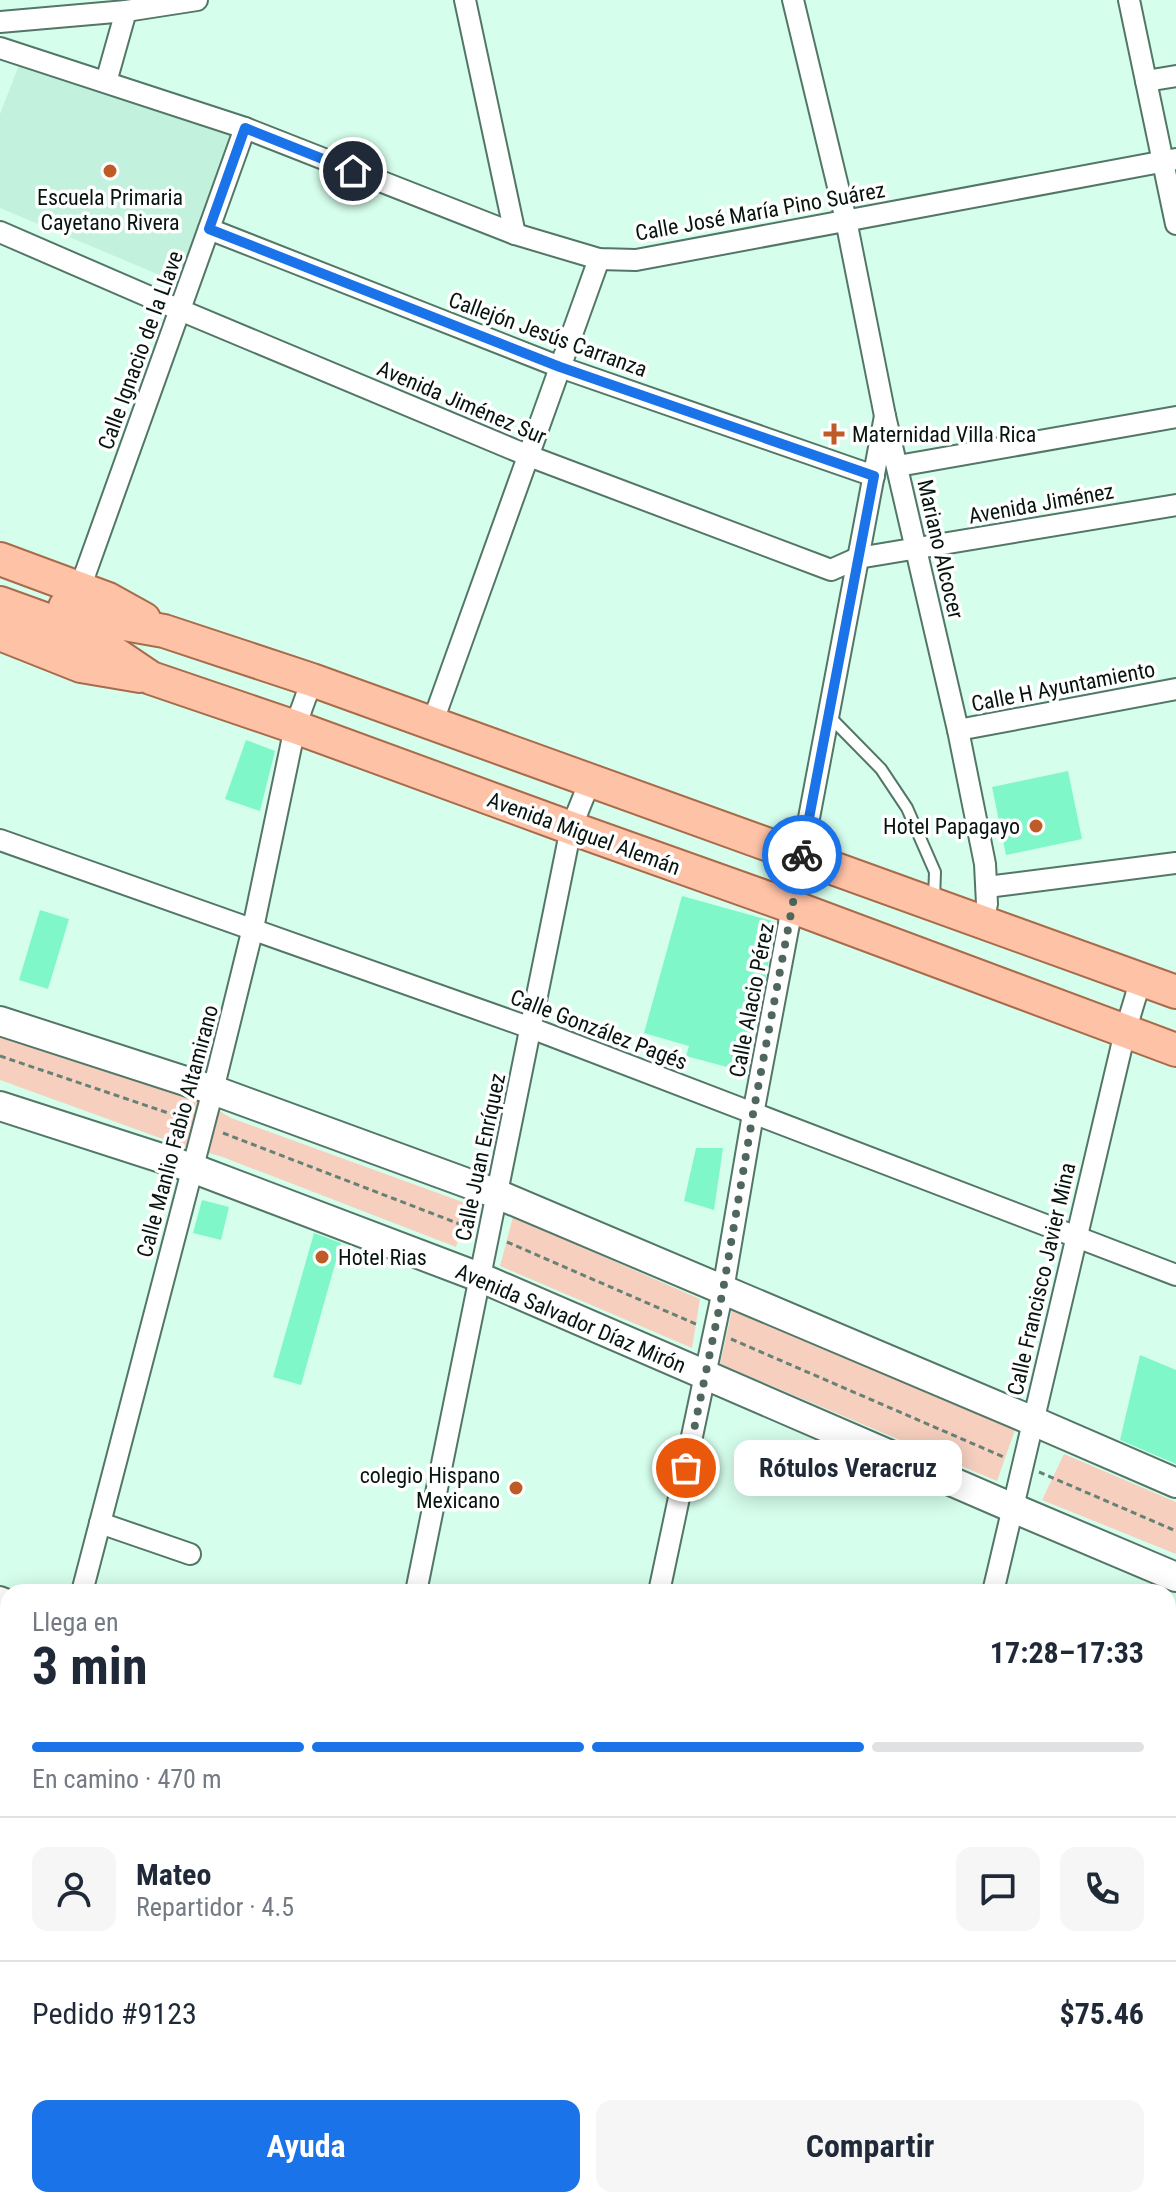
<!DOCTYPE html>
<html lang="es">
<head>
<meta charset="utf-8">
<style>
  body { margin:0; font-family:"Roboto Condensed",sans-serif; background:#f6f6f7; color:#1f2937; height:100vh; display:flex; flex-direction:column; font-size:30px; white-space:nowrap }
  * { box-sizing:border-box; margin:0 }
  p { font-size:26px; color:#747a83 }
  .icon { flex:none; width:44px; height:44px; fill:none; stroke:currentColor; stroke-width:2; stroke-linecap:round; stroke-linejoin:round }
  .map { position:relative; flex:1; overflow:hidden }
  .side { position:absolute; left:0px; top:1584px; width:1176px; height:624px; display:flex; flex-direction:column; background:#fff; border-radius:24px 24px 0 0; box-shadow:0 4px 20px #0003 }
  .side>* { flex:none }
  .pin { position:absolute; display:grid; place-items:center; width:68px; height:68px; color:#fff; margin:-34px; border:4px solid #fff; border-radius:50%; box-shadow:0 2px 8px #0007 }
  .courier { position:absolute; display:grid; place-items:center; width:80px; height:80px; margin:-40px; border:6px solid #1a73e8; border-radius:50%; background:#fff; color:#222; box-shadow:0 2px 10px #0007 }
  .bubble { position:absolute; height:56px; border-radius:16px; background:#fff; box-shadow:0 4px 20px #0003; font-size:26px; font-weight:700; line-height:56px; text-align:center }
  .head em { font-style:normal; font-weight:700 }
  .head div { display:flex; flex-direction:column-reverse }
  .head { display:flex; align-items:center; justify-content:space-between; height:136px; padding:0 32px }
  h1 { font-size:52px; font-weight:700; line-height:60px }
  .bar { display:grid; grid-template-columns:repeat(4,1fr); gap:12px 8px; align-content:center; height:96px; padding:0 32px }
  .bar i { height:10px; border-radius:6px; background:#e0e1e3 }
  .bar .on { background:#1a73e8 }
  .bar p { grid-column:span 4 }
  .line { display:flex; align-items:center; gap:20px; padding:0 32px; border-top:2px solid #e0e1e3 }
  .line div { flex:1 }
  .round { display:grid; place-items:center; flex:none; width:84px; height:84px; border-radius:16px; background:#f6f6f7 }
  .cta { display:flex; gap:16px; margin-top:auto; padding:16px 32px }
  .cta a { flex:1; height:92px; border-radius:16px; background:#1a73e8; color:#fff; font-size:32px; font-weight:700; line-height:92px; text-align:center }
  .cta a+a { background:#f6f6f7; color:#1f2937 }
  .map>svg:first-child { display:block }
</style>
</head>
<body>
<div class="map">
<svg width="1176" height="2208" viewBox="0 0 1176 2208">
  <rect width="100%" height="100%" fill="#d6feec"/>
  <g fill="#c2f2dd">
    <path d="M19 65 234 134 181 284 0 208V114Z"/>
    <path d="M116 2200H269L267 2208H114Z"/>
  </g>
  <g fill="#f6cfbe">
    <path d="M0 1035 197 1097 231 1118 468 1204 456 1247 220 1156 185 1147 0 1080Z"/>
    <path d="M513 1217 700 1299 692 1348 500 1266Z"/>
    <path d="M732 1310 1016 1427 997 1481 720 1364Z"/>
    <path d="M1064 1454 1176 1502V1554L1042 1500Z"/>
  </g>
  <g fill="#7ff7c9">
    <path d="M246 740 275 751 260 811 225 799Z"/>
    <path d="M1068 771 1082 839 1006 855 992 787Z"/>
    <path d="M682 896 776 922 762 997 742 1071 686 1056 689 1046 644 1033Z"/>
    <path d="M40 910 69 919 48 989 19 980Z"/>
    <path d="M696 1148H723L714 1210 684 1201Z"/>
    <path d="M202 1200 229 1207 221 1240 193 1233Z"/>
    <path d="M314 1233 341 1243 301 1385 273 1377Z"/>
    <path d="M1140 1355 1176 1370V1464L1120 1440Z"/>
  </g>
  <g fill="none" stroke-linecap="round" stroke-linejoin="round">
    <defs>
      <path id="service" d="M828 715 881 769 907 808 935 872 934 899"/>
      <g id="minor">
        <path d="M465 0 515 234"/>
        <path d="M793 0 846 220 885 416 958 730 985 864 987 904 982 922"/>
        <path d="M1129 0 1176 224"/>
        <path d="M0 22 126 11 197 0"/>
        <path d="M0 48 245 128 515 234 599 259 636 260 1176 159"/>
        <path d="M1146 81 1176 76"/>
        <path d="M106 82 126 11"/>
        <path d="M209 229 560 367 874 476"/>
        <path d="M0 232 180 310 529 456 831 570 858 558 1176 505"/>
        <path d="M898 466 1176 417"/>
        <path d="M80 588 245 128"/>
        <path d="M432 724 599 259"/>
        <path d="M958 730 1176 689"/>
        <path d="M0 840 531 1028 1176 1275"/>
        <path d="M987 887 1176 863"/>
        <path d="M100 1523 190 1554"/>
        <path d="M82 1592 213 1090 253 928 295 727 312 680"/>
        <path d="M416 1592 571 828 590 781"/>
        <path d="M659 1592 723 1290 753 1114 885 416"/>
        <path d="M993 1592 1125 1032 1141 979"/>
        <path d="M0 1597 8 1600"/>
        <path d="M0 1816 8 1818"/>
        <path d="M0 1911 8 1880"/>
        <path d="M1168 1975 1176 1978"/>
        <path d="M0 2035 8 2037"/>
        <path d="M0 2069 8 2071"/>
        <path d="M1168 2156 1176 2127"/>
        <path d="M529 2200 560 2208"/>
        <path d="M663 2200 695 2208"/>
        <path d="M294 2208 296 2200"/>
        <path d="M850 2208 852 2200"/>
        <path d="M1154 2208 1156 2200"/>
      </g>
      <g id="secondary">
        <path d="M0 1021 213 1090 497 1194 1033 1421 1176 1483"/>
        <path d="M0 1106 192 1168 479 1277 1013 1508 1176 1577"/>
      </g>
      <g id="primary">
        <path d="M0 559 108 599 144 619"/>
        <path d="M0 603 86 634 151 678 295 727 571 828 793 907 1176 1050"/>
        <path d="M65 607 96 619 164 631 312 680 1176 992"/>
        <path d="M0 634 81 666 140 676"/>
      </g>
    </defs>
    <use href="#service" stroke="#537667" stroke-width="14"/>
    <use href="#minor" stroke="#537667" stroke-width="24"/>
    <use href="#secondary" stroke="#537667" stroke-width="32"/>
    <use href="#primary" stroke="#a86b4b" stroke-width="36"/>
    <g stroke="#678176" stroke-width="3" stroke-dasharray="6 4" stroke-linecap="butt">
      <path d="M0 1056 186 1119"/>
      <path d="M223 1133 470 1228"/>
      <path d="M507 1242 698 1325"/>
      <path d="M731 1339 1006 1458"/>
      <path d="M1039 1472 1176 1531"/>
    </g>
    <use href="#service" stroke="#fff" stroke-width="10"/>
    <use href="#minor" stroke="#fff" stroke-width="20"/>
    <use href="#secondary" stroke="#fff" stroke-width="28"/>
    <use href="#primary" stroke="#fec2a6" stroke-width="32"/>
  </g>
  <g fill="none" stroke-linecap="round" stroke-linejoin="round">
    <path stroke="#4f675c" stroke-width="8" stroke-dasharray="0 14.4" d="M686 1468 723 1290 753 1114 802 855"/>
    <path stroke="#1a73e8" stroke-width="10" d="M353 171 245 128 209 229 560 367 874 476 802 855"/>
  </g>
  <g fill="#bf5b26" stroke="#fff" stroke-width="3">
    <circle cx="110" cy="171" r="8"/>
    <path d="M830 422h8v8h8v8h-8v8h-8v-8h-8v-8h8z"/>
    <circle cx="1036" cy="826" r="8"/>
    <circle cx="322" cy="1257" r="8"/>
    <circle cx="516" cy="1488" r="8"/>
  </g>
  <g text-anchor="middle" stroke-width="7" stroke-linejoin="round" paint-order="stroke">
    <g font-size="22" fill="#07150f" stroke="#fff" text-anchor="start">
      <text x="110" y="205" text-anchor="middle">Escuela Primaria<tspan x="110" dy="25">Cayetano Rivera</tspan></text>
      <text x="852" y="442">Maternidad Villa Rica</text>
      <text x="1020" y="834" text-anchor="end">Hotel Papagayo</text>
      <text x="338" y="1265">Hotel Rias</text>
      <text x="500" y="1483" text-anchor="end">colegio Hispano<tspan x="500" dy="25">Mexicano</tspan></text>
    </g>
    <g font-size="22" fill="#07150f" stroke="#fff">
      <text transform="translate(760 211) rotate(-10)" y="8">Calle José María Pino Suárez</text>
      <text transform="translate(548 334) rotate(20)" y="8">Callejón Jesús Carranza</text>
      <text transform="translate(140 350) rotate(-70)" y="8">Calle Ignacio de la Llave</text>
      <text transform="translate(462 402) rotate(23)" y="8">Avenida Jiménez Sur</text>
      <text transform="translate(1041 503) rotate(-10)" y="8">Avenida Jiménez</text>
      <text transform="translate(941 549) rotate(77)" y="8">Mariano Alcocer</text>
      <text transform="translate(1063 686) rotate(-11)" y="8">Calle H Ayuntamiento</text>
      <text transform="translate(584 833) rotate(20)" y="8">Avenida Miguel Alemán</text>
      <text transform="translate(751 1000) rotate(-79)" y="8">Calle Alacio Pérez</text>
      <text transform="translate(599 1029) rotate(21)" y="8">Calle González Pagés</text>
      <text transform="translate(177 1131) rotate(-75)" y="8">Calle Manlio Fabio Altamirano</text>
      <text transform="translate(480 1157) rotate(-78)" y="8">Calle Juan Enríquez</text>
      <text transform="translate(1041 1279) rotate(-77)" y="8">Calle Francisco Javier Mina</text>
      <text transform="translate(571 1318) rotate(23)" y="8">Avenida Salvador Díaz Mirón</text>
    </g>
  </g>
</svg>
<div class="pin" style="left:686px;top:1468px;background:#ea580c"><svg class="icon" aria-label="bag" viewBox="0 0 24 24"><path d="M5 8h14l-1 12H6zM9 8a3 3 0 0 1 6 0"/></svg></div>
<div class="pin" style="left:353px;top:171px;background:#1f2937"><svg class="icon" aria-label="home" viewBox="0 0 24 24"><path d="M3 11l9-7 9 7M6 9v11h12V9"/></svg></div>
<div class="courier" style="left:802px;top:855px"><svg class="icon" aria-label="bike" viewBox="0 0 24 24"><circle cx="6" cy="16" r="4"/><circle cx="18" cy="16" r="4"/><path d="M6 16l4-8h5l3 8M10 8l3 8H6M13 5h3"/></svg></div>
<div class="bubble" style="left:734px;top:1440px;width:228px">Rótulos Veracruz</div>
<section class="side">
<div class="head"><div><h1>3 min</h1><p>Llega en</p></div><em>17:28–17:33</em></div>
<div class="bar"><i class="on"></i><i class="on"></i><i class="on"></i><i></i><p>En camino · 470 m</p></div>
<div class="line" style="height:144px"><a class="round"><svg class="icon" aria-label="person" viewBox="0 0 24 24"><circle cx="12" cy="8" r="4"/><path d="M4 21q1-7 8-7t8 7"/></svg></a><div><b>Mateo</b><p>Repartidor · 4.5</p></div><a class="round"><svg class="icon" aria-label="chat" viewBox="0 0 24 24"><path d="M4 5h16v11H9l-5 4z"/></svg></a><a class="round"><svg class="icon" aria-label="phone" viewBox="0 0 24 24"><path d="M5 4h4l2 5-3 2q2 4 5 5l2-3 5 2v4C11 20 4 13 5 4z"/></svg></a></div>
<div class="line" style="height:104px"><div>Pedido #9123</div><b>$75.46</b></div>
<div class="cta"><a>Ayuda</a><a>Compartir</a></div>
</section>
</div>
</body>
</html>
